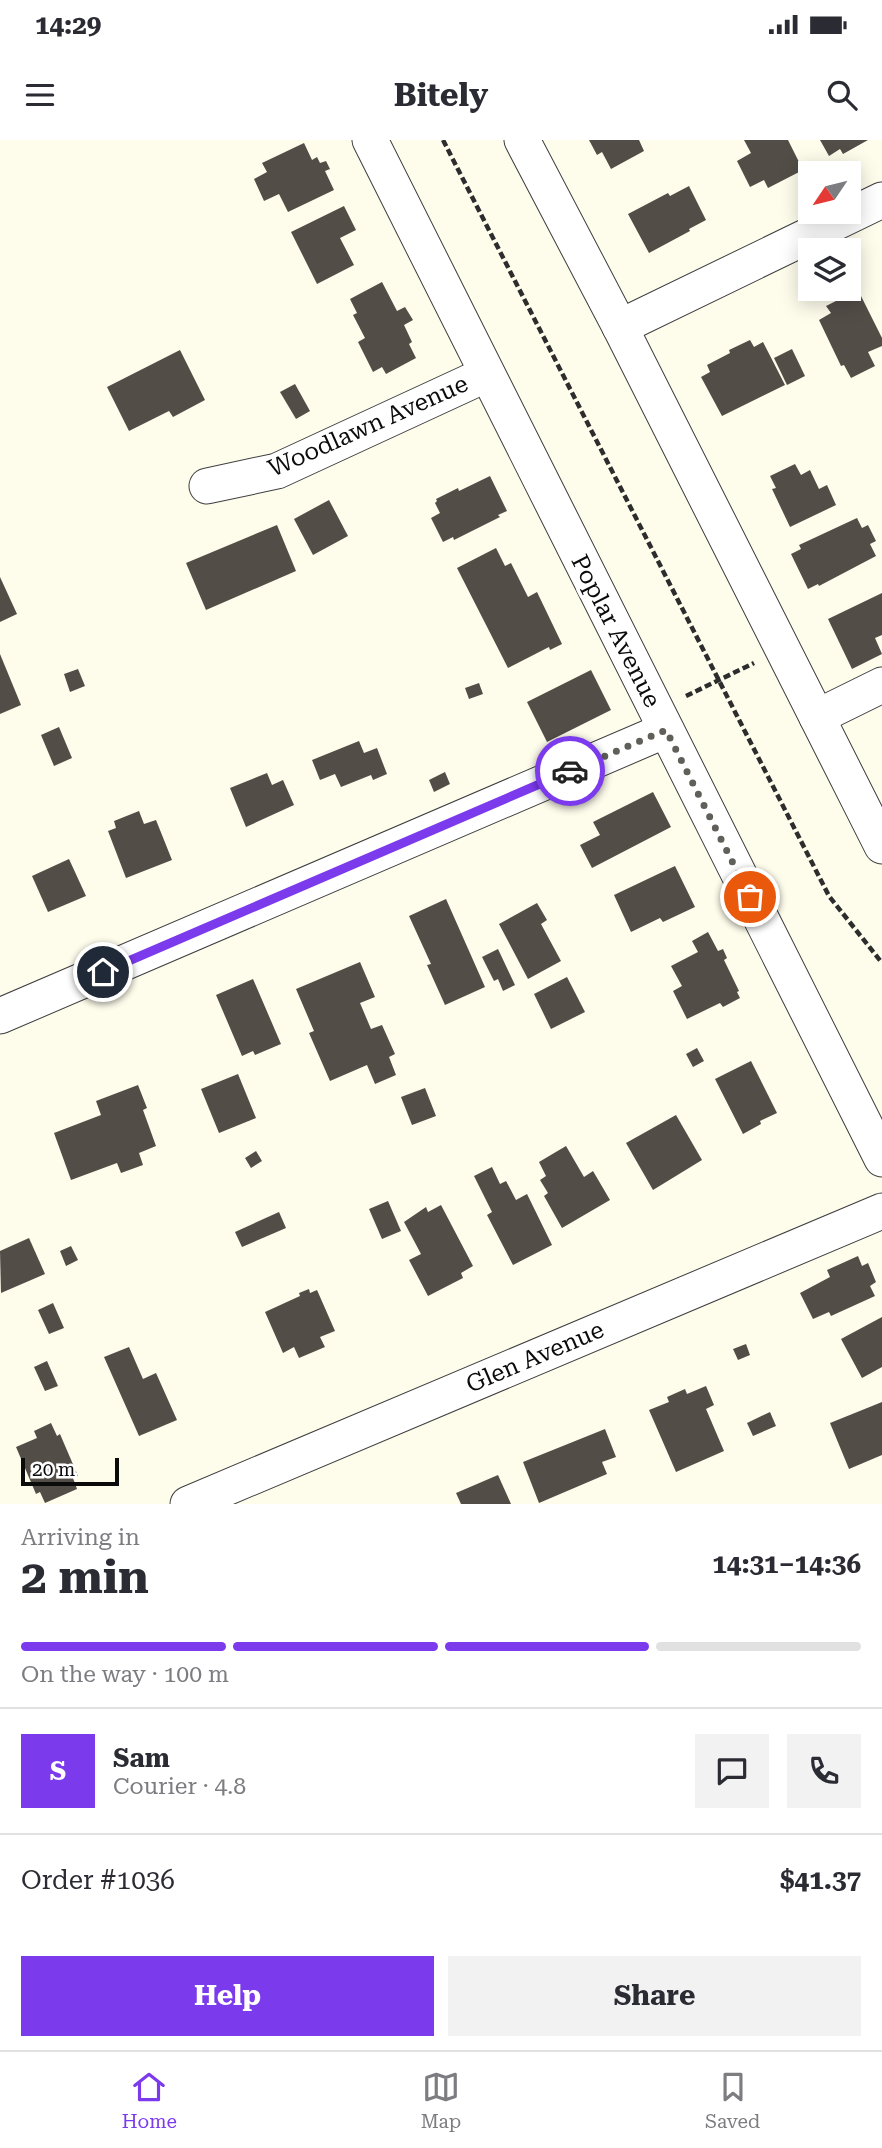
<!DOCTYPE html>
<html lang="en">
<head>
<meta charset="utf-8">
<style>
  body { margin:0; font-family:"Roboto Serif",serif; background:#f2f2f3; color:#2b2b33; height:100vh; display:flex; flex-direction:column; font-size:26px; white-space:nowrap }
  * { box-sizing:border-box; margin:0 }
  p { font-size:23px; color:#7c7c81 }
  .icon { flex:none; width:38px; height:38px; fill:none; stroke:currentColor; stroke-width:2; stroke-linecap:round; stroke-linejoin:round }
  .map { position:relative; height:1364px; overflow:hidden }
  .side { display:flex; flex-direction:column; background:#fff; flex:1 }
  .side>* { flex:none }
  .needle { width:46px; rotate:235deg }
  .fabs { position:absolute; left:798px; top:21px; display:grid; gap:14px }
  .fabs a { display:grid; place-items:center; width:63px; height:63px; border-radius:0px; background:#fff; box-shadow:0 4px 18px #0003; font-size:35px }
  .scale { position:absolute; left:21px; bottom:18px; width:98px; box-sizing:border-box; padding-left:7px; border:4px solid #0b0b0b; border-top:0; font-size:19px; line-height:24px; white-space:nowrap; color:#0b0b0b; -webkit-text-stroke:5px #fff; paint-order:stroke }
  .pin { position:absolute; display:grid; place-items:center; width:60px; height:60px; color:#fff; margin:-30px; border:4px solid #fff; border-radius:50%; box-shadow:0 2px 7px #0007 }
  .courier { position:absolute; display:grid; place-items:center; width:70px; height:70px; margin:-35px; border:5px solid #7c3aed; border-radius:50%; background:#fff; color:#222; box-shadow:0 2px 9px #0007 }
  .overview em { font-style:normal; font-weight:700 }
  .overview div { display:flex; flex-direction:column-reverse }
  .overview { display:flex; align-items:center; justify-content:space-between; height:119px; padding:0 21px }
  h1 { font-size:46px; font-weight:700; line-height:52px }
  .bar { display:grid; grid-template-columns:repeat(4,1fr); gap:10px 7px; align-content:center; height:84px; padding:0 21px }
  .bar i { height:9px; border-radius:5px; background:#e1e1e2 }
  .bar .active { background:#7c3aed }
  .bar p { grid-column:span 4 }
  .line { display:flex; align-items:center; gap:18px; padding:0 21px; border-top:2px solid #e1e1e2 }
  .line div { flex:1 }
  .round { display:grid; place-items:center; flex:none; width:74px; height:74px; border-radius:0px; background:#f2f2f3 }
  .primary-button { display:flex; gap:14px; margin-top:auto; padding:14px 21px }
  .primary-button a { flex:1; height:80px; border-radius:0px; background:#7c3aed; color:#fff; font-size:28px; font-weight:700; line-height:80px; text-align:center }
  .primary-button a+a { background:#f2f2f3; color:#2b2b33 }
  .status { display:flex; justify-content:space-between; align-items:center; height:49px; padding:0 35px; background:#fff; direction:ltr }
  .status svg { height:19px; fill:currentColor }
  header { display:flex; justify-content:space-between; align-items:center; height:91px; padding:0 21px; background:#fff; font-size:32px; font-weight:700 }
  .dock { display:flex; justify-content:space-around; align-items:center; height:98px; border-top:2px solid #e1e1e2; background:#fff; font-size:19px; color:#7c7c81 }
  .dock a { display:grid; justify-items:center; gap:4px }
  .dock .active { color:#7c3aed }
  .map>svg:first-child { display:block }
</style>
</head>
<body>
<div class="status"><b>14:29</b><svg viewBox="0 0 49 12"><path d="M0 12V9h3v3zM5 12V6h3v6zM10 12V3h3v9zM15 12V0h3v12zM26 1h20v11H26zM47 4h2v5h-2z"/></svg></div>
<header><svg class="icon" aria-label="menu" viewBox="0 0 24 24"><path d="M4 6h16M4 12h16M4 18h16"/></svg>Bitely<svg class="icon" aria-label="search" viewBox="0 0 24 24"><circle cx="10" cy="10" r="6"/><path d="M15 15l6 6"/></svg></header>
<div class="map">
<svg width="882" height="1364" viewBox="0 0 882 1364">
  <rect width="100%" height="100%" fill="#fefceb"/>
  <g fill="#534d48">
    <path d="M589 0H639L644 11 611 29 602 12 597 15Z"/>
    <path d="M744 0H788L803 30 768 48 764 40 750 47 737 21 751 13Z"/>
    <path d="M820 0H868L843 14 840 9 829 16Z"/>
    <path d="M304 3 312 20 317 17 320 23 326 21 330 29 325 31 334 50 288 72 279 54 264 61 254 39 267 32 262 23Z"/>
    <path d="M689 46 706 80 689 89 690 91 649 113 628 74 668 53 670 56Z"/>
    <path d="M344 66 356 90 340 98 354 125 317 144 291 92Z"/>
    <path d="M382 142 397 171 405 167 413 180 404 185 412 202 409 204 416 218 386 234 382 227 373 232 358 202 365 198 353 175 357 173 350 159Z"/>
    <path d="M858 150 882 198V206L868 212 875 226 851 238 844 225 841 226 819 180 831 173 826 166Z"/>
    <path d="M750 200 754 207 763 202 785 245 722 276 701 237 710 232 707 225 730 213 729 210Z"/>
    <path d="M792 209 805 236 787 245 774 218Z"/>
    <path d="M180 210 205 260 173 277 169 271 129 291 107 247Z"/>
    <path d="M295 244 310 271 296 279 280 252Z"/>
    <path d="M795 324 801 335 810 330 819 349 827 345 836 365 790 387 772 349 776 348 770 336Z"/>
    <path d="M490 336 507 371 498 375 500 377 454 400 453 397 443 402 431 378 440 373 435 363 437 361 436 359 458 348 459 351Z"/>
    <path d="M329 360 348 396 313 415 294 379Z"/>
    <path d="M857 378 862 388 868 385 876 401 870 404 876 416 819 446 818 444 808 449 791 414 801 409 799 405Z"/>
    <path d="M277 385 296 431 206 470 186 423Z"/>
    <path d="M496 408 505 426 511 423 528 457 537 452 562 504 550 510 549 507 547 508 508 528 457 428Z"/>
    <path d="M0 437 17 474 0 482Z"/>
    <path d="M882 453V495L875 498 882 514 852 529 828 479Z"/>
    <path d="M0 514 21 565 0 574Z"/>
    <path d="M78 529 85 546 70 552 64 534Z"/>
    <path d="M591 530 611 570 547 602 527 562Z"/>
    <path d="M479 543 483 554 469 559 465 548Z"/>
    <path d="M59 587 72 618 54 626 41 595Z"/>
    <path d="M359 601 364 613 377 608 387 634 373 640 371 635 341 647 335 634 320 640 312 620Z"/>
    <path d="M445 632 450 644 434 652 429 640Z"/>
    <path d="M267 633 272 645 283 640 294 665 246 687 230 648Z"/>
    <path d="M653 652 671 687 592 728 580 705 600 695 593 682Z"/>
    <path d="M139 671 144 684 156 680 172 720 126 738 108 691 116 688 114 681Z"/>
    <path d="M69 719 86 756 48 772 32 736Z"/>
    <path d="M675 726 695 767 663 782 660 778 631 792 614 755Z"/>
    <path d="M446 759 485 847 445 865 427 825 431 824 409 776Z"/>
    <path d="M537 763 547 780 541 784 561 821 528 839 499 784Z"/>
    <path d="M708 792 718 811 723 809 727 818 724 820 739 851 737 852 740 858 723 867 720 863 687 879 673 851 682 846 671 826 698 812 692 801Z"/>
    <path d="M498 809 515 845 503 851 498 839 494 841 482 817Z"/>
    <path d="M360 822 375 857 360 863 371 889 382 885 395 914 389 917 396 935 375 944 367 925 330 941 309 893 314 891 296 849Z"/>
    <path d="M567 837 585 872 551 889 534 854Z"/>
    <path d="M253 839 281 904 255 915 253 911 242 916 216 855Z"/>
    <path d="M697 908 704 921 693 927 686 914Z"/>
    <path d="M751 921 777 973 760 981 761 984 743 994 715 939Z"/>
    <path d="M238 934 256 978 219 993 201 949Z"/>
    <path d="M138 945 147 968 143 970 156 1006 139 1013 143 1025 121 1033 117 1023 71 1040 54 993 101 975 96 961Z"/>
    <path d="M425 948 436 976 412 985 401 957Z"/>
    <path d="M676 975 702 1020 653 1050 626 1003Z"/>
    <path d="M566 1006 584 1037 593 1031 610 1060 562 1088 544 1056 548 1053 540 1040 546 1036 539 1022Z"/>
    <path d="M256 1011 262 1021 251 1028 245 1018Z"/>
    <path d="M492 1027 500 1044 506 1041 516 1060 527 1054 552 1105 513 1125 487 1075 492 1072 474 1036Z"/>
    <path d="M388 1061 401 1091 382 1099 369 1069Z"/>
    <path d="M441 1065 473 1126 461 1133 463 1138 428 1156 409 1120 421 1114 404 1082 426 1067 428 1072Z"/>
    <path d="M279 1072 286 1088 242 1107 235 1092Z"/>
    <path d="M29 1098 45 1134 1 1153 0 1111Z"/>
    <path d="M71 1106 78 1120 66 1126 60 1111Z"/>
    <path d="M858 1116 862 1126 868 1123 876 1142 870 1146 875 1156 831 1176 829 1172 813 1179 800 1153 830 1137 827 1130Z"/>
    <path d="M309 1149 310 1153 317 1150 335 1191 320 1197 325 1207 299 1218 294 1207 283 1213 265 1172 300 1156 299 1153Z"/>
    <path d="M53 1163 64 1188 49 1194 38 1170Z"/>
    <path d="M882 1177V1227L862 1238 841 1199Z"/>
    <path d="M746 1204 750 1215 738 1220 733 1209Z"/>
    <path d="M129 1207 143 1239 156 1233 177 1280 139 1296 104 1217Z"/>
    <path d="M47 1221 58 1246 45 1251 34 1227Z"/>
    <path d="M706 1246 714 1265 706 1269 724 1311 676 1332 649 1270 669 1262 667 1257 685 1249 687 1254Z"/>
    <path d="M882 1262V1315L849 1329 830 1283Z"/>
    <path d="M770 1272 776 1286 753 1296 747 1283Z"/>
    <path d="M51 1283 57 1296 60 1294 78 1336 73 1338 77 1349 45 1363 40 1352 36 1354 16 1307 37 1298 34 1291Z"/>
    <path d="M605 1289 616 1317 602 1322 607 1334 539 1363 523 1322Z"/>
    <path d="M498 1335 511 1364H461L456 1353Z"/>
  </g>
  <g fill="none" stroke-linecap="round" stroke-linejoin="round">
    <defs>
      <g id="minor">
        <path d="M370 0 882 1019"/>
        <path d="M522 0 620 187 882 706"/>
        <path d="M620 187 882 60"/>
        <path d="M207 346 277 331 487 234"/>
        <path d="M817 577 882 545"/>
        <path d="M0 876 666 590"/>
        <path d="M188 1364 882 1071"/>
      </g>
    </defs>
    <use href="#minor" stroke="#3e3e3e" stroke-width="37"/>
    <g stroke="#2d2d2d" stroke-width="4.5" stroke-dasharray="7 3.5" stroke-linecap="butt">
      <path d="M443 0 829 756 882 823"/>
      <path d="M686 556 754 523"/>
    </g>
    <use href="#minor" stroke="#fff" stroke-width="35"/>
  </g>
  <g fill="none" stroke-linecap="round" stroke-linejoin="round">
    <path stroke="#605f59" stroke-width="7" stroke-dasharray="0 12.6" d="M570 631 666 590 750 757"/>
    <path stroke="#7c3aed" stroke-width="9" d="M103 832 570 631"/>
  </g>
  <g text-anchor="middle" stroke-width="7" stroke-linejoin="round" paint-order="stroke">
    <g font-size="24" fill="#0b0b0b" stroke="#fff">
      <text transform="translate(368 286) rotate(-24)" y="8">Woodlawn Avenue</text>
      <text transform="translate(616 491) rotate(63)" y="8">Poplar Avenue</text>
      <text transform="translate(535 1217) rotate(-23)" y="8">Glen Avenue</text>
    </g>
  </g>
</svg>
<div class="fabs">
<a><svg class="needle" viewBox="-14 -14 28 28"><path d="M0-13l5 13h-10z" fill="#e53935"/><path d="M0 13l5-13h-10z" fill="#7c7c81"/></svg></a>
<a><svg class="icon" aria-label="layers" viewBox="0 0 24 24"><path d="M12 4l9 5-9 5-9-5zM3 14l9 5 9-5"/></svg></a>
</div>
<div class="scale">20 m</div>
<div class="pin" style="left:750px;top:757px;background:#ea580c"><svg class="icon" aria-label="bag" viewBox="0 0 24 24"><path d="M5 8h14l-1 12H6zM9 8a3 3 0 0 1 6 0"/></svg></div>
<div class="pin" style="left:103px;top:832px;background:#1f2937"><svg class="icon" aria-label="home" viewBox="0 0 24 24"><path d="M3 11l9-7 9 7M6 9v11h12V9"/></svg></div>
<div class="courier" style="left:570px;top:631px"><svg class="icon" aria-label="car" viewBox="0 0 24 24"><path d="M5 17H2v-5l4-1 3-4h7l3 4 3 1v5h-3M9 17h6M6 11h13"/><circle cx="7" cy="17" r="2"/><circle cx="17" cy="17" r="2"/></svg></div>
</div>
<section class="side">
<div class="overview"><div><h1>2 min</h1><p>Arriving in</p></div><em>14:31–14:36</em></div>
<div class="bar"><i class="active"></i><i class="active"></i><i class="active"></i><i></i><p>On the way · 100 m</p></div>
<div class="line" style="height:126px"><b class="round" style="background:#7c3aed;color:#fff">S</b><div><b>Sam</b><p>Courier · 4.8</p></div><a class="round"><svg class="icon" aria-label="chat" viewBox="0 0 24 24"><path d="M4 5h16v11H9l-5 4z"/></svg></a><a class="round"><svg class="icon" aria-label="phone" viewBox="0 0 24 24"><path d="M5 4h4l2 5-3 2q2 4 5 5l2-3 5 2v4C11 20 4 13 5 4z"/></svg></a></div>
<div class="line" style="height:91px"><div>Order #1036</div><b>$41.37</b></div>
<div class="primary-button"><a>Help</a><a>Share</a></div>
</section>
<nav class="dock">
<a class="active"><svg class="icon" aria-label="home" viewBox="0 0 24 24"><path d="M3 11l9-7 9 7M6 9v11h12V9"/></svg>Home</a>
<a><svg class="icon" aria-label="map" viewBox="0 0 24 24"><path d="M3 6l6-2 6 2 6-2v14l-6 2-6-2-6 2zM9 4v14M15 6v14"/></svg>Map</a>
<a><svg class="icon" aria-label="saved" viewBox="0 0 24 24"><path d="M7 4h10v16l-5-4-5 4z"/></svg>Saved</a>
</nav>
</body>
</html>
